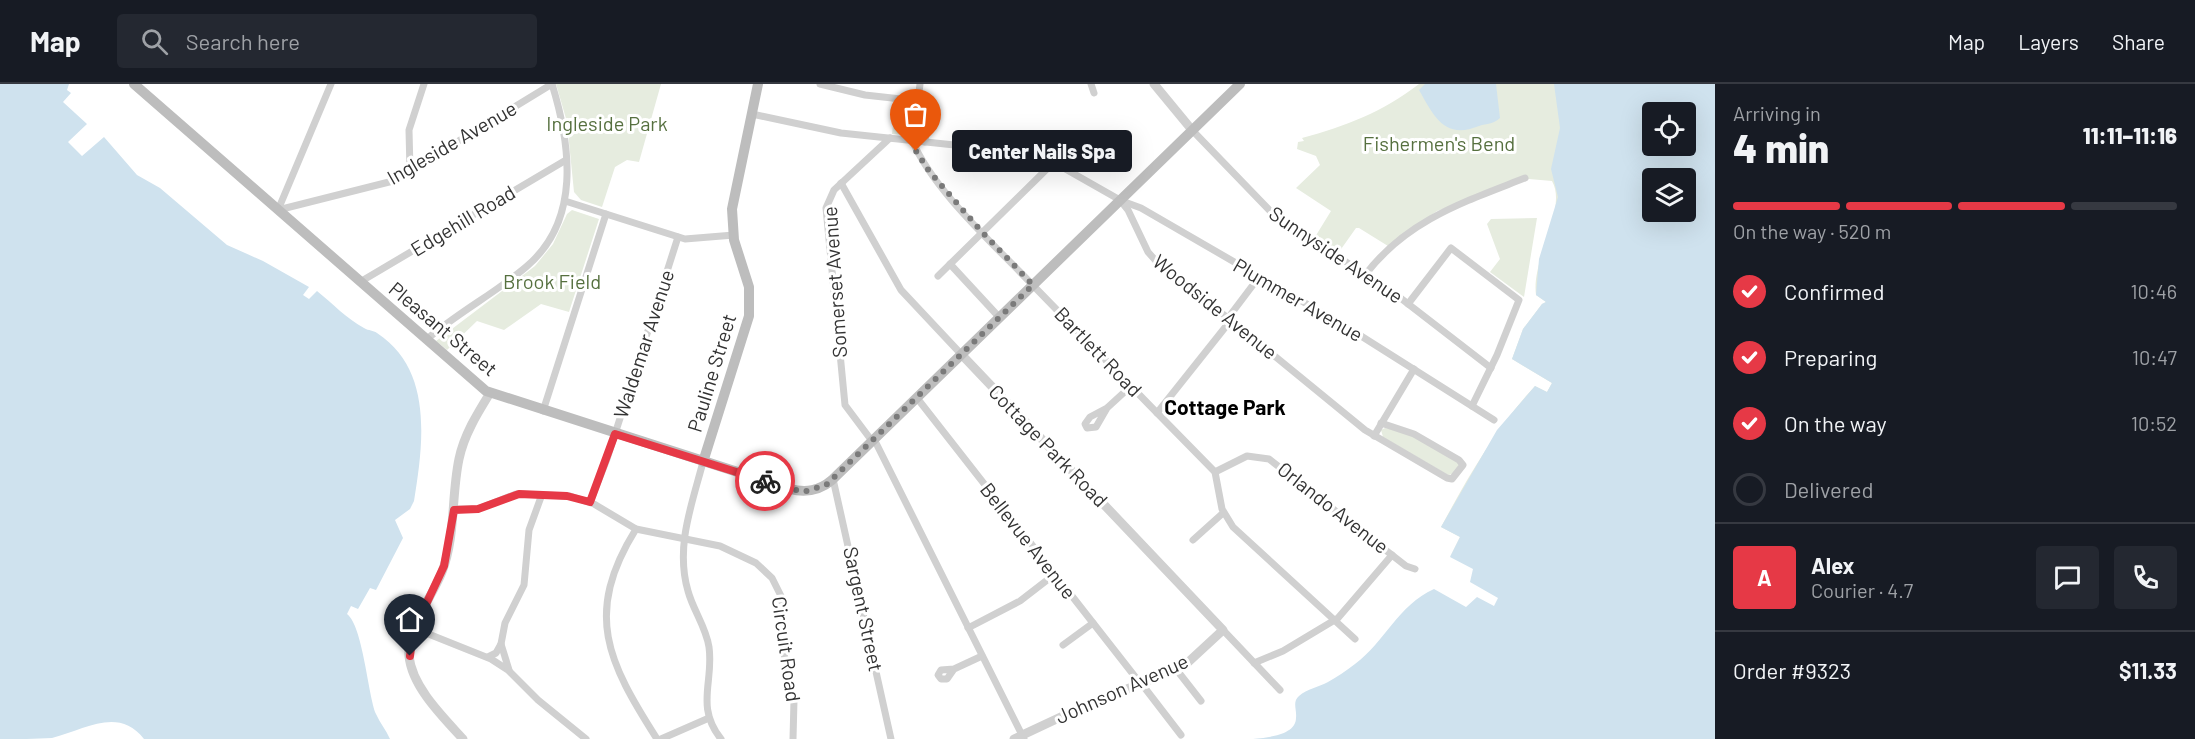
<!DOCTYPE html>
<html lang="en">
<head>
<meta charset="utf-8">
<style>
  body { margin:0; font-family:Barlow,sans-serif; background:#242831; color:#f1f3f6; height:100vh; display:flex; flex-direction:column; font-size:22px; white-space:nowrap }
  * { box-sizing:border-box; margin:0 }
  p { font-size:20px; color:#9ea1a6 }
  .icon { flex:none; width:33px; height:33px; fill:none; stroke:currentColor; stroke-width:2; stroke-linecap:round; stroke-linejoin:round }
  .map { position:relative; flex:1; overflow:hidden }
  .sheet { display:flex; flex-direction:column; background:#171b24; width:480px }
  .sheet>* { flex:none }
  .buttons { position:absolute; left:1642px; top:18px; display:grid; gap:12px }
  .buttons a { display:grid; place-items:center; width:54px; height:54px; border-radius:6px; background:#171b24; box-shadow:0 6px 24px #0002; font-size:30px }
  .pin { position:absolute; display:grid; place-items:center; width:51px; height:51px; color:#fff; margin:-62px -26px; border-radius:50% 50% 50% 0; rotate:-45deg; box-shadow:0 0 6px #0007 }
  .pin .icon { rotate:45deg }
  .courier { position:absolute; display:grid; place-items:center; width:60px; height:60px; margin:-30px; border:4px solid #e63946; border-radius:50%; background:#fff; color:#222; box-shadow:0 2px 8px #0007 }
  .bubble { position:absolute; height:42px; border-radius:6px; background:#171b24; box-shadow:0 6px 24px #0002; font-size:20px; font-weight:800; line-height:42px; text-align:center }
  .head em { font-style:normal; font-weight:800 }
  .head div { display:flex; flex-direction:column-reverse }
  .head { display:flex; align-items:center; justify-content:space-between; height:102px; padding:0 18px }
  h1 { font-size:39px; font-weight:800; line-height:45px }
  .bar { display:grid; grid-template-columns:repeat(4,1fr); gap:9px 6px; align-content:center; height:72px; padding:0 18px }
  .bar i { height:8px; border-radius:4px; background:#363941 }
  .bar .selected { background:#e63946 }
  .bar p { grid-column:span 4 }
  .line { display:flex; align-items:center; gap:15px; padding:0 18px; border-top:2px solid #363941 }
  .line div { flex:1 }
  .round { display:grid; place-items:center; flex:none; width:63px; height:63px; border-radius:6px; background:#242831 }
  ol { padding:0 18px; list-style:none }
  li { display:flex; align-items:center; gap:18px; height:66px }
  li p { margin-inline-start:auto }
  li .icon { padding:6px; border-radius:50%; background:#e63946; color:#fff; stroke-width:4 }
  li:last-child { color:#9ea1a6 }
  li i { width:33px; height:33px; border:3px solid #363941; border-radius:50% }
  header { display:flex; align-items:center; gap:36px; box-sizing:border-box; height:84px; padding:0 30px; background:#171b24; border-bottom:2px solid #363941 }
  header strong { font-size:28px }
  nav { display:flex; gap:33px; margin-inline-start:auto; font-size:21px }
  .search { width:420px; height:54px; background:#242831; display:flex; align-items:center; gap:15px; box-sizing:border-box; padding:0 21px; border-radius:6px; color:#9ea1a6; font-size:22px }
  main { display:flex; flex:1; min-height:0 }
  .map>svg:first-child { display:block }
</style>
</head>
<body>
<header>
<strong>Map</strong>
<div class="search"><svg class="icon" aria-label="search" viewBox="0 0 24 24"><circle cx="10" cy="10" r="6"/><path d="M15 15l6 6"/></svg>Search here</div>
<nav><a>Map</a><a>Layers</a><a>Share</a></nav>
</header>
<main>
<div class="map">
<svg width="1715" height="655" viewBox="0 0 1715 655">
  <rect width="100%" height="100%" fill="#fff"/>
  <g fill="#e6ecdf">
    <path d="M556 0H661L639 78 627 76 615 83 602 123 581 116 574 108 567 38Z"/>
    <path d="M1419 0H1583L1553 354 1450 473 1460 453 1441 443C1468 393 1496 344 1535 302L1547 308 1552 299 1512 275 1523 245 1542 220 1546 218 1536 211C1531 174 1568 125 1552 97L1529 95 1437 127 1388 162 1359 144H1356L1339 168 1315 153 1331 127 1296 104 1320 81 1316 72 1297 65 1298 58 1304 57 1302 54C1346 42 1383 28 1419 0Z"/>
    <path d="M895 22H915L919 25V50L915 52 892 50Z"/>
    <path d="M572 126 599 135 569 228 541 220 504 246 477 237 447 266 436 257 535 182 553 160 567 130Z"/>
    <path d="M1537 134 1524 213 1490 188 1500 175 1487 140 1491 135Z"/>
    <path d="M1385 344C1411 346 1436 366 1459 379V383L1453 390 1448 391 1383 353 1381 346Z"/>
  </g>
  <g fill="#cfe2ee" fill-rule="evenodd">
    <path d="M0 0H69L67 6 71 9 63 18 87 40 68 58 82 72 104 53 137 91 160 104 227 161 263 177 309 203 303 211 309 215 317 207C332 219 347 235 364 244 369 247 373 246 377 249 434 286 423 361 414 417L410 425 395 436 403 454 376 506 370 504 358 525 351 522 347 530C363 542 368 611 376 630 380 639 386 646 390 655H144C118 622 85 646 52 654 37 655 16 655 0 655Z"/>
    <path d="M1425 0H1496L1500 34C1492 41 1488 39 1479 42 1444 56 1434 32 1419 6Z"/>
    <path d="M1554 0H1715V655H1251C1264 654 1296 652 1296 634 1297 625 1292 618 1299 612 1307 605 1319 603 1328 598 1337 593 1346 587 1355 580 1385 558 1398 521 1434 505L1466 523 1477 513 1494 522 1498 514 1470 498 1473 485 1450 473 1460 453 1441 443 1497 346 1535 302 1547 308 1552 299 1512 275 1523 245 1542 220 1546 218 1536 211 1539 175 1558 113 1551 85 1560 44ZM1686 28V62H1653V28ZM1686 94V128H1653V94Z"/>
  </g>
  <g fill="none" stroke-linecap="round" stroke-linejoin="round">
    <g stroke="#d0d0d0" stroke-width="7">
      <path d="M820 0 865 11 928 18 925 58"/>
      <path d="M1091 0 1094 9"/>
      <path d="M918 17 920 0"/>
      <path d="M752 30 841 49 1039 70 1120 116 1128 126 1148 168 1163 185 1228 234 1365 346 1447 394 1452 395 1463 381 1459 376 1414 350 1381 339"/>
      <path d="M1192 46 1275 132 1394 209 1491 284"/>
      <path d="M912 56C931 102 986 153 1021 189 1086 256 1150 322 1215 388L1222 425 1233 443 1355 555"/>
      <path d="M410 87 409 46 424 0"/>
      <path d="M841 99 901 206 961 270"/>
      <path d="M565 117 685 155 734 151"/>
      <path d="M1122 117 1141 124 1350 245 1494 336"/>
      <path d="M278 126 393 97 552 0"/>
      <path d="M278 126 331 0"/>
      <path d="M950 180 999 233"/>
      <path d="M1365 191C1407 136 1464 118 1525 94"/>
      <path d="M938 192 1054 78"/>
      <path d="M360 198 566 76"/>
      <path d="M1408 220 1451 164 1519 216 1497 271 1472 322"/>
      <path d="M1228 234 1259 193"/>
      <path d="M426 256C457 229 494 210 526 183 581 137 571 62 552 0"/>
      <path d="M917 314 1140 599"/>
      <path d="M1107 324 1096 343 1087 344 1085 340 1090 333 1107 324 1131 302"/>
      <path d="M543 327 606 130"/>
      <path d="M1157 329 1231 236"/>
      <path d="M1374 352 1414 285"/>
      <path d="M874 355 1024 655"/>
      <path d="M872 357 845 321 826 124 834 106 890 54"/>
      <path d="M703 378C692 420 675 463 688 507 693 526 706 543 709 563 714 598 695 622 721 655"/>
      <path d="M1215 388 1247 372 1269 375 1406 482 1415 485"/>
      <path d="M833 395 891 655"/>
      <path d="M590 418 607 375 678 153"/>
      <path d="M454 425H478L516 410 570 412 594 420 636 445 720 462 756 479 772 494 782 514V561L794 616 793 655"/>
      <path d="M636 445C583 530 608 578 657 655"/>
      <path d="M1193 456 1223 429"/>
      <path d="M391 535 491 575 508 586 538 616 586 655"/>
      <path d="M968 544 1020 517 1055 490"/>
      <path d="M1223 546 1280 606"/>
      <path d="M501 560 509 586"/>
      <path d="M1063 561 1093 539"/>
      <path d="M488 573 496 569 501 560 505 539 524 501 529 446 541 413"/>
      <path d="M1254 579 1283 567 1338 534 1392 471"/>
      <path d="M954 585 941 586 938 591 941 595H947L954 585 982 572"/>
      <path d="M1176 585 1201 617"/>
      <path d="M1141 599 1181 651"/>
      <path d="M661 655 709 634"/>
    </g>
    <g stroke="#d0d0d0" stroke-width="9">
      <path d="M1154 0 1192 46"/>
      <path d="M961 270 1223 546 1184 582 1080 624 1014 655"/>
      <path d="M463 655C443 633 412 603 409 572 407 542 432 514 442 488 456 451 451 413 459 375 464 351 477 330 490 309"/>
    </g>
    <g stroke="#bdbdbd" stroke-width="10">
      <path d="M134 0 486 307 790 405C806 409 819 407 832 396L1240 0"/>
      <path d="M703 378 749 232V203L734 156 732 125 758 0"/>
    </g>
  </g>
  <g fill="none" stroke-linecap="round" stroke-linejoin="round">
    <path stroke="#7a7a7a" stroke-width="6" stroke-dasharray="0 10.8" d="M765 397 803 408 826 401 1033 201 982 148 929 87 916 67"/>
    <path stroke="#e63946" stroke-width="8" d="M410 572 413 548 444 482 454 426 478 425 519 410 567 412 590 418 615 350 765 397"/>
  </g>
  <g text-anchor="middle" stroke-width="6" stroke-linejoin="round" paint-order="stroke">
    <g font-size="20" fill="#56703f" stroke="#fff">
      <text x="607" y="47">Ingleside Park</text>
      <text x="1439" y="67">Fishermen's Bend</text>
      <text x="552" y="205">Brook Field</text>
    </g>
    <g font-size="20" fill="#333" stroke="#fff">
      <text transform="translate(452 59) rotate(-30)" y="7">Ingleside Avenue</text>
      <text transform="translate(463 137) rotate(-31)" y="7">Edgehill Road</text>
      <text transform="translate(1336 171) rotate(34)" y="7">Sunnyside Avenue</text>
      <text transform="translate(835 198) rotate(-94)" y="7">Somerset Avenue</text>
      <text transform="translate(1298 216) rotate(30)" y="7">Plummer Avenue</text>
      <text transform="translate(1215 223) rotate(39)" y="7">Woodside Avenue</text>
      <text transform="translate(443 245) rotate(40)" y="7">Pleasant Street</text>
      <text transform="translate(644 260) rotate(-72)" y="7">Waldemar Avenue</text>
      <text transform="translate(1098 268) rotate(46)" y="7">Bartlett Road</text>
      <text transform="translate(712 289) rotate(-73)" y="7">Pauline Street</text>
      <text transform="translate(1048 362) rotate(46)" y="7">Cottage Park Road</text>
      <text transform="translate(1333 424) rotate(38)" y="7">Orlando Avenue</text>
      <text transform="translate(1028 457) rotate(52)" y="7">Bellevue Avenue</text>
      <text transform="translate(863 525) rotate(78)" y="7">Sargent Street</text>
      <text transform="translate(786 565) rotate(82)" y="7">Circuit Road</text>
      <text transform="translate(1122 605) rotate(-24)" y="7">Johnson Avenue</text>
    </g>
    <g font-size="21" font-weight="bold" fill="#000" stroke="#fff">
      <text x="1225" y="331">Cottage Park</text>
    </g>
  </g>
</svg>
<div class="buttons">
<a><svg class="icon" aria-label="locate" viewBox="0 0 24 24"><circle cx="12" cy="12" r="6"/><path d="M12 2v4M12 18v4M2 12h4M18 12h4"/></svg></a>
<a><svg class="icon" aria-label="layers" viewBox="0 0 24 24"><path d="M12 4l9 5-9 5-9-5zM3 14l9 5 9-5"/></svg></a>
</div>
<div class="pin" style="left:916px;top:67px;background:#ea580c"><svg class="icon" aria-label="bag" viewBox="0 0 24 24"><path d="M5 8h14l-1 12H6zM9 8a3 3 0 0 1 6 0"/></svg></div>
<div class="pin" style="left:410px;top:572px;background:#1f2937"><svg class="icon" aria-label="home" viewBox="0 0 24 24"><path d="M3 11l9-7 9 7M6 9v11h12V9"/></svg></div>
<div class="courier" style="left:765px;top:397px"><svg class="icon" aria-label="bike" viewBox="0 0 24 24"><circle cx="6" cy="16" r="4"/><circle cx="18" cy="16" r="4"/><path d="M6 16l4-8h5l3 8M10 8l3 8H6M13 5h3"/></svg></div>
<div class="bubble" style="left:952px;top:46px;width:180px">Center Nails Spa</div>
</div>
<section class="sheet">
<div class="head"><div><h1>4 min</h1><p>Arriving in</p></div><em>11:11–11:16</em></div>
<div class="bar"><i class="selected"></i><i class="selected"></i><i class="selected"></i><i></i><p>On the way · 520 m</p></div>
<ol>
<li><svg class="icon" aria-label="check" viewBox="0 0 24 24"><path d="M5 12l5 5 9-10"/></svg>Confirmed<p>10:46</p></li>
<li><svg class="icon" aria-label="check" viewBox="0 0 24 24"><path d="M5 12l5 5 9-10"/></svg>Preparing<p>10:47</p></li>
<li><svg class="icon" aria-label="check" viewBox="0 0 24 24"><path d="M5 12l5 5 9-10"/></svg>On the way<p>10:52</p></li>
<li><i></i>Delivered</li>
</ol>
<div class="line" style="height:108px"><b class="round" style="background:#e63946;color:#fff">A</b><div><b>Alex</b><p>Courier · 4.7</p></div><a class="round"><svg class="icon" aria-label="chat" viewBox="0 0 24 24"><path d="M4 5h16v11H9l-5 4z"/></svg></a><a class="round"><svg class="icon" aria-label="phone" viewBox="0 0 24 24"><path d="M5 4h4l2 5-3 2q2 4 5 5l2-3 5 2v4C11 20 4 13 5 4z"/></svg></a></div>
<div class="line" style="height:78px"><div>Order #9323</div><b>$11.33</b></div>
</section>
</main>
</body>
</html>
